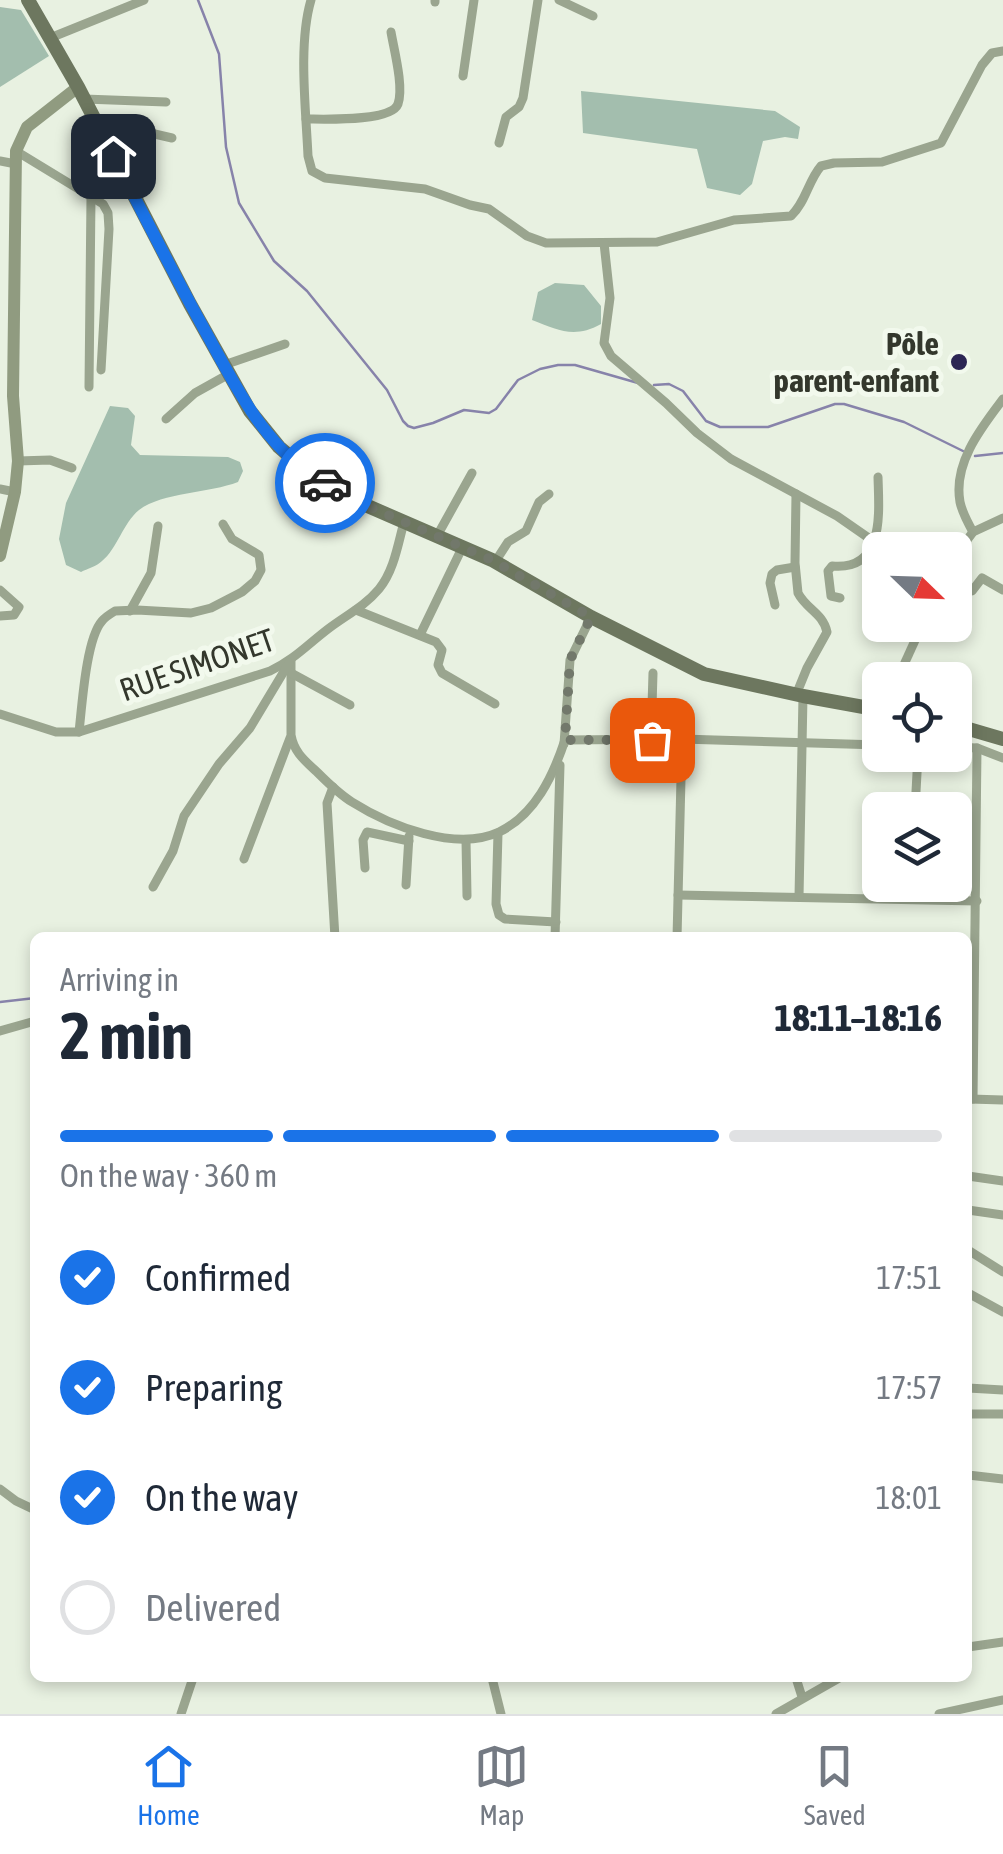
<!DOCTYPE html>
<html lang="en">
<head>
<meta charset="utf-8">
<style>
  body { margin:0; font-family:"Asap Condensed",sans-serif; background:#f2f2f3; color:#1f2937; height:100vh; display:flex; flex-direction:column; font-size:38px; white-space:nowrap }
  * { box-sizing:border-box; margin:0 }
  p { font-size:32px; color:#747a83 }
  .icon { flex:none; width:55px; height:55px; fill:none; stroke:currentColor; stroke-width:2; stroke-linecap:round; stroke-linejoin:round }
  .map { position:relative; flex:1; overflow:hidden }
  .panel { position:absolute; left:30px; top:932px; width:942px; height:750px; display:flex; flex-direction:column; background:#fff; border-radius:15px; box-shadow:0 5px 15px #0003 }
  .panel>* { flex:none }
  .needle { width:65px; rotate:113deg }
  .fabs { position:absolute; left:862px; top:532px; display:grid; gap:20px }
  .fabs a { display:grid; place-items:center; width:110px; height:110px; border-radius:15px; background:#fff; box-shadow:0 5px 15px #0003; font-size:50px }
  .pin { position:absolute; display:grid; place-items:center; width:85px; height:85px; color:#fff; margin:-42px; border-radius:20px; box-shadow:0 5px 15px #0006 }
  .courier { position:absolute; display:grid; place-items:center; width:100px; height:100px; margin:-50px; border:8px solid #1a73e8; border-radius:50%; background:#fff; color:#222; box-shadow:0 2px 12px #0007 }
  .summary em { font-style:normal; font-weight:700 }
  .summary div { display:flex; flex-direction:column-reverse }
  .summary { display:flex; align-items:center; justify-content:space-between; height:170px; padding:0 30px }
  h1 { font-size:65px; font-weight:700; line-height:75px }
  .bar { display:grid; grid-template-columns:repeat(4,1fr); gap:15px 10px; align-content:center; height:120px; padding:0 30px }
  .bar i { height:12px; border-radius:8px; background:#e0e1e3 }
  .bar .active { background:#1a73e8 }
  .bar p { grid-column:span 4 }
  ol { padding:0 30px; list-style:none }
  li { display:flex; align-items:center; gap:30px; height:110px }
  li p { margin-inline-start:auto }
  li .icon { padding:10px; border-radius:50%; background:#1a73e8; color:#fff; stroke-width:4 }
  li:last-child { color:#747a83 }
  li i { width:55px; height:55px; border:5px solid #e0e1e3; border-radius:50% }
  .tab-bar { display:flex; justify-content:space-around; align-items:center; height:140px; border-top:2px solid #e0e1e3; background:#fff; font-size:28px; color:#747a83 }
  .tab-bar a { display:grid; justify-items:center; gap:5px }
  .tab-bar .active { color:#1a73e8 }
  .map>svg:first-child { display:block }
</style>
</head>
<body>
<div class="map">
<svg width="1003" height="1714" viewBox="0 0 1003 1714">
  <rect width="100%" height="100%" fill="#e8f1e1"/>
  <g fill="#a3beae">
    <path d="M0 7 21 10 49 56 0 87Z"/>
    <path d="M581 91 775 111 800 127 798 139 785 137 763 141 752 184 740 195 707 188 697 149 583 133Z"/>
    <path d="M555 283 584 285 601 306V324C574 339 558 330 532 320L538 292Z"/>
    <path d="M110 406 128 408 135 416 131 445 140 455 228 457 240 462 243 471 238 482C210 493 163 492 139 510 123 523 117 549 102 561 97 566 87 569 81 572L66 565 59 539 66 503Z"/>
  </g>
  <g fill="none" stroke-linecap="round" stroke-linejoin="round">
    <g stroke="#8783aa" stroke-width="2.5">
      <path d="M198 0 219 54 226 147 239 203 274 261 307 291 387 390 403 421 408 426 414 428 433 423 464 410 489 413 496 409 518 380 540 369 558 365H575L638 383"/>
      <path d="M654 385 669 384 683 391 706 421 720 427H768L835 404H844L904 422 963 451"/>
      <path d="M975 456 1003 453"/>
      <path d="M0 1002 35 998"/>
    </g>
    <g stroke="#9aa58f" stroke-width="9">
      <path d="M311 0C298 44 306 110 308 156L312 171 325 178 425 189 470 205 489 209 527 236 546 243 657 242 734 220 791 216C806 202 808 181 821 166L834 163 882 162 941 143 982 65 992 53 1003 51"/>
      <path d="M559 0 593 16"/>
      <path d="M435 2V0"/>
      <path d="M50 38 144 0"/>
      <path d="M463 76 474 0"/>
      <path d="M84 99 166 102"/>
      <path d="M306 119C324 119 391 122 398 104 404 87 394 50 391 32"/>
      <path d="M94 120 172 138"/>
      <path d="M499 143 506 117 519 107 523 98 538 0"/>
      <path d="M16 151 103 204 108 213 109 229 101 370"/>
      <path d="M0 161 16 164"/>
      <path d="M604 243 610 298 604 343 611 356 666 403 697 433 731 459 837 516 886 550"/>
      <path d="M224 365 285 344"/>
      <path d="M89 387 91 197"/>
      <path d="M166 419 195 393 229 374"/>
      <path d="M18 461 50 460 72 468"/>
      <path d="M0 489 15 492"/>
      <path d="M973 532C968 523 962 512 960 502 953 463 981 428 1003 399"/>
      <path d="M437 536 472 473"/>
      <path d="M955 556 973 532 1003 518"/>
      <path d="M495 562 508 542 526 531 539 502 549 494"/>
      <path d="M0 590 19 607 14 615 0 616"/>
      <path d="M955 591H972L982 578 1003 590"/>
      <path d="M840 598 831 596 828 571 832 566C885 571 879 513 878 477"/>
      <path d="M775 605 770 583 772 574 777 570 795 567"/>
      <path d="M356 610 436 642 442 650 438 665 442 673 495 704"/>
      <path d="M130 611 151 573 158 526"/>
      <path d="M420 635 463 546"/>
      <path d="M291 661V735C294 752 304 760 317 772 328 783 339 794 352 802 390 826 456 852 499 832 535 815 553 776 565 740L682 739 880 745"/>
      <path d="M291 673 350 705"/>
      <path d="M897 680 922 625"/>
      <path d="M796 695 807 668 827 632C823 613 806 609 798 593L795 563 796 494"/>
      <path d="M0 714 56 732H79L270 671C295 659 307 645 328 629 345 616 365 606 379 589 394 571 398 544 404 522"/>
      <path d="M79 732C82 706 86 639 102 621 105 617 110 614 115 611L137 610 191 613 211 608 242 592 255 581 261 570 259 555 232 539 223 524"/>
      <path d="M651 740 653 673"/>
      <path d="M564 744 570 660 591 617"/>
      <path d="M955 747 977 748 1003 758"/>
      <path d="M333 787 327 803 335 938"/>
      <path d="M915 810 918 755"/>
      <path d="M498 833 496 904 499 915 505 919 556 922"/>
      <path d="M466 840 467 896"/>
      <path d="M244 859 290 738"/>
      <path d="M365 868 363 840 367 832 409 841"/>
      <path d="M406 885 409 836"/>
      <path d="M153 887 173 851 184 816 219 764 250 728 289 663"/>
      <path d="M678 895 977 901"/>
      <path d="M799 897 803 696"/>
      <path d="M555 938 560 765"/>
      <path d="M677 938 682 739"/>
      <path d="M0 1031 35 1021"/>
      <path d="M970 1099 1003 1100"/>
      <path d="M973 1099 977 748"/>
      <path d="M968 1176 1003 1181"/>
      <path d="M968 1210 1003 1215"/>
      <path d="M968 1250 1003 1272"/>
      <path d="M968 1293 1003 1312"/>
      <path d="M968 1388 1003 1390"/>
      <path d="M968 1414H1003"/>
      <path d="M968 1475 1003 1479"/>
      <path d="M0 1489 16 1501 35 1510"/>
      <path d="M968 1647 1003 1642"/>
      <path d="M492 1678 501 1714"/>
      <path d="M796 1678 802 1697"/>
      <path d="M181 1714 193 1678"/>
      <path d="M776 1714 839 1678"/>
      <path d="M939 1714 1003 1700"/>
    </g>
    <path stroke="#909b80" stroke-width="12" d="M0 556 15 492 18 461 13 396 16 151 27 127 78 87"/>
    <g stroke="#6d775f" stroke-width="14">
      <path d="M28 0 78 87 190 304 250 411 279 447 314 477 356 501 492 560 591 617 704 674 803 696 880 710"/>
      <path d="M955 725 1003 739"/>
    </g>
  </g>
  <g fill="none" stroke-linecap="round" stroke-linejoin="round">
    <path stroke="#72786b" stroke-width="10" stroke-dasharray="0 18" d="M325 483 356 501 492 560 591 617 570 660 565 740H652"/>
    <path stroke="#1a73e8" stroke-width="12" d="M113 156C143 213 172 271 203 327 235 385 265 450 325 483"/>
  </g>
  <circle fill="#2c2654" stroke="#f2f9ed" stroke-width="4" cx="959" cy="362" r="10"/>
  <g text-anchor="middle" stroke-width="10" stroke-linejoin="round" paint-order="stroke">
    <g font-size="32" font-weight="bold" fill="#33372c" stroke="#f2f9ed" text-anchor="end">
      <text x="939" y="355">Pôle<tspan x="939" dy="37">parent-enfant</tspan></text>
    </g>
    <g font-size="32" fill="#33372c" stroke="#f2f9ed">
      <text transform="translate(197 665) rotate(-19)" y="11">RUE SIMONET</text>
    </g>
  </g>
</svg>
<div class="fabs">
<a><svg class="needle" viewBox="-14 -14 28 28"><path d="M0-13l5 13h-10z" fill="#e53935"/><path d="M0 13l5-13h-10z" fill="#747a83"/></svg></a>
<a><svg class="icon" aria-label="locate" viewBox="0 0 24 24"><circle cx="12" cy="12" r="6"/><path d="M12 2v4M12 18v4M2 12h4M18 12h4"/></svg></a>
<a><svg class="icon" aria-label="layers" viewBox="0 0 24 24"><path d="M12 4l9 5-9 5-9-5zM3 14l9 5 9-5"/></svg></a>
</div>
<div class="pin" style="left:652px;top:740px;background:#ea580c"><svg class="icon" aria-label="bag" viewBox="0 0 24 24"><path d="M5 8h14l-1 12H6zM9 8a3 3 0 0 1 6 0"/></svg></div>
<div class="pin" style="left:113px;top:156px;background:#1f2937"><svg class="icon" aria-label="home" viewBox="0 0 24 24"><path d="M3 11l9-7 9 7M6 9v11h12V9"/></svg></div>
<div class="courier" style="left:325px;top:483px"><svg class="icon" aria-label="car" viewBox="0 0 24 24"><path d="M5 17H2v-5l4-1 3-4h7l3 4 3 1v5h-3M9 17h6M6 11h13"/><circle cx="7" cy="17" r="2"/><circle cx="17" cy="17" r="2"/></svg></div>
<section class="panel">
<div class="summary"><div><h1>2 min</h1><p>Arriving in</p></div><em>18:11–18:16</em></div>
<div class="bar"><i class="active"></i><i class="active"></i><i class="active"></i><i></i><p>On the way · 360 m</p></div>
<ol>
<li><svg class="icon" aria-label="check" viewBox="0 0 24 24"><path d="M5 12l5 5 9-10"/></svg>Confirmed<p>17:51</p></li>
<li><svg class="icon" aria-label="check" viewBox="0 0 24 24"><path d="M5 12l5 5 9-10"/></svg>Preparing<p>17:57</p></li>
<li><svg class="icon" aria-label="check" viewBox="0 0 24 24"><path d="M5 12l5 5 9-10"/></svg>On the way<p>18:01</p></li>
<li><i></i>Delivered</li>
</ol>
</section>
</div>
<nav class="tab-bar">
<a class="active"><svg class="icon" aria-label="home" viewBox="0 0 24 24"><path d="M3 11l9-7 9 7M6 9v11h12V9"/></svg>Home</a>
<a><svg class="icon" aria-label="map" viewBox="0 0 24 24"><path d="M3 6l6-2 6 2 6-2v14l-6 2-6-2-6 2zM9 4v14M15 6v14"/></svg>Map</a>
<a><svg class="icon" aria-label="saved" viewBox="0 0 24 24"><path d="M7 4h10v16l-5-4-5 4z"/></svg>Saved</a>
</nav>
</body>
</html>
